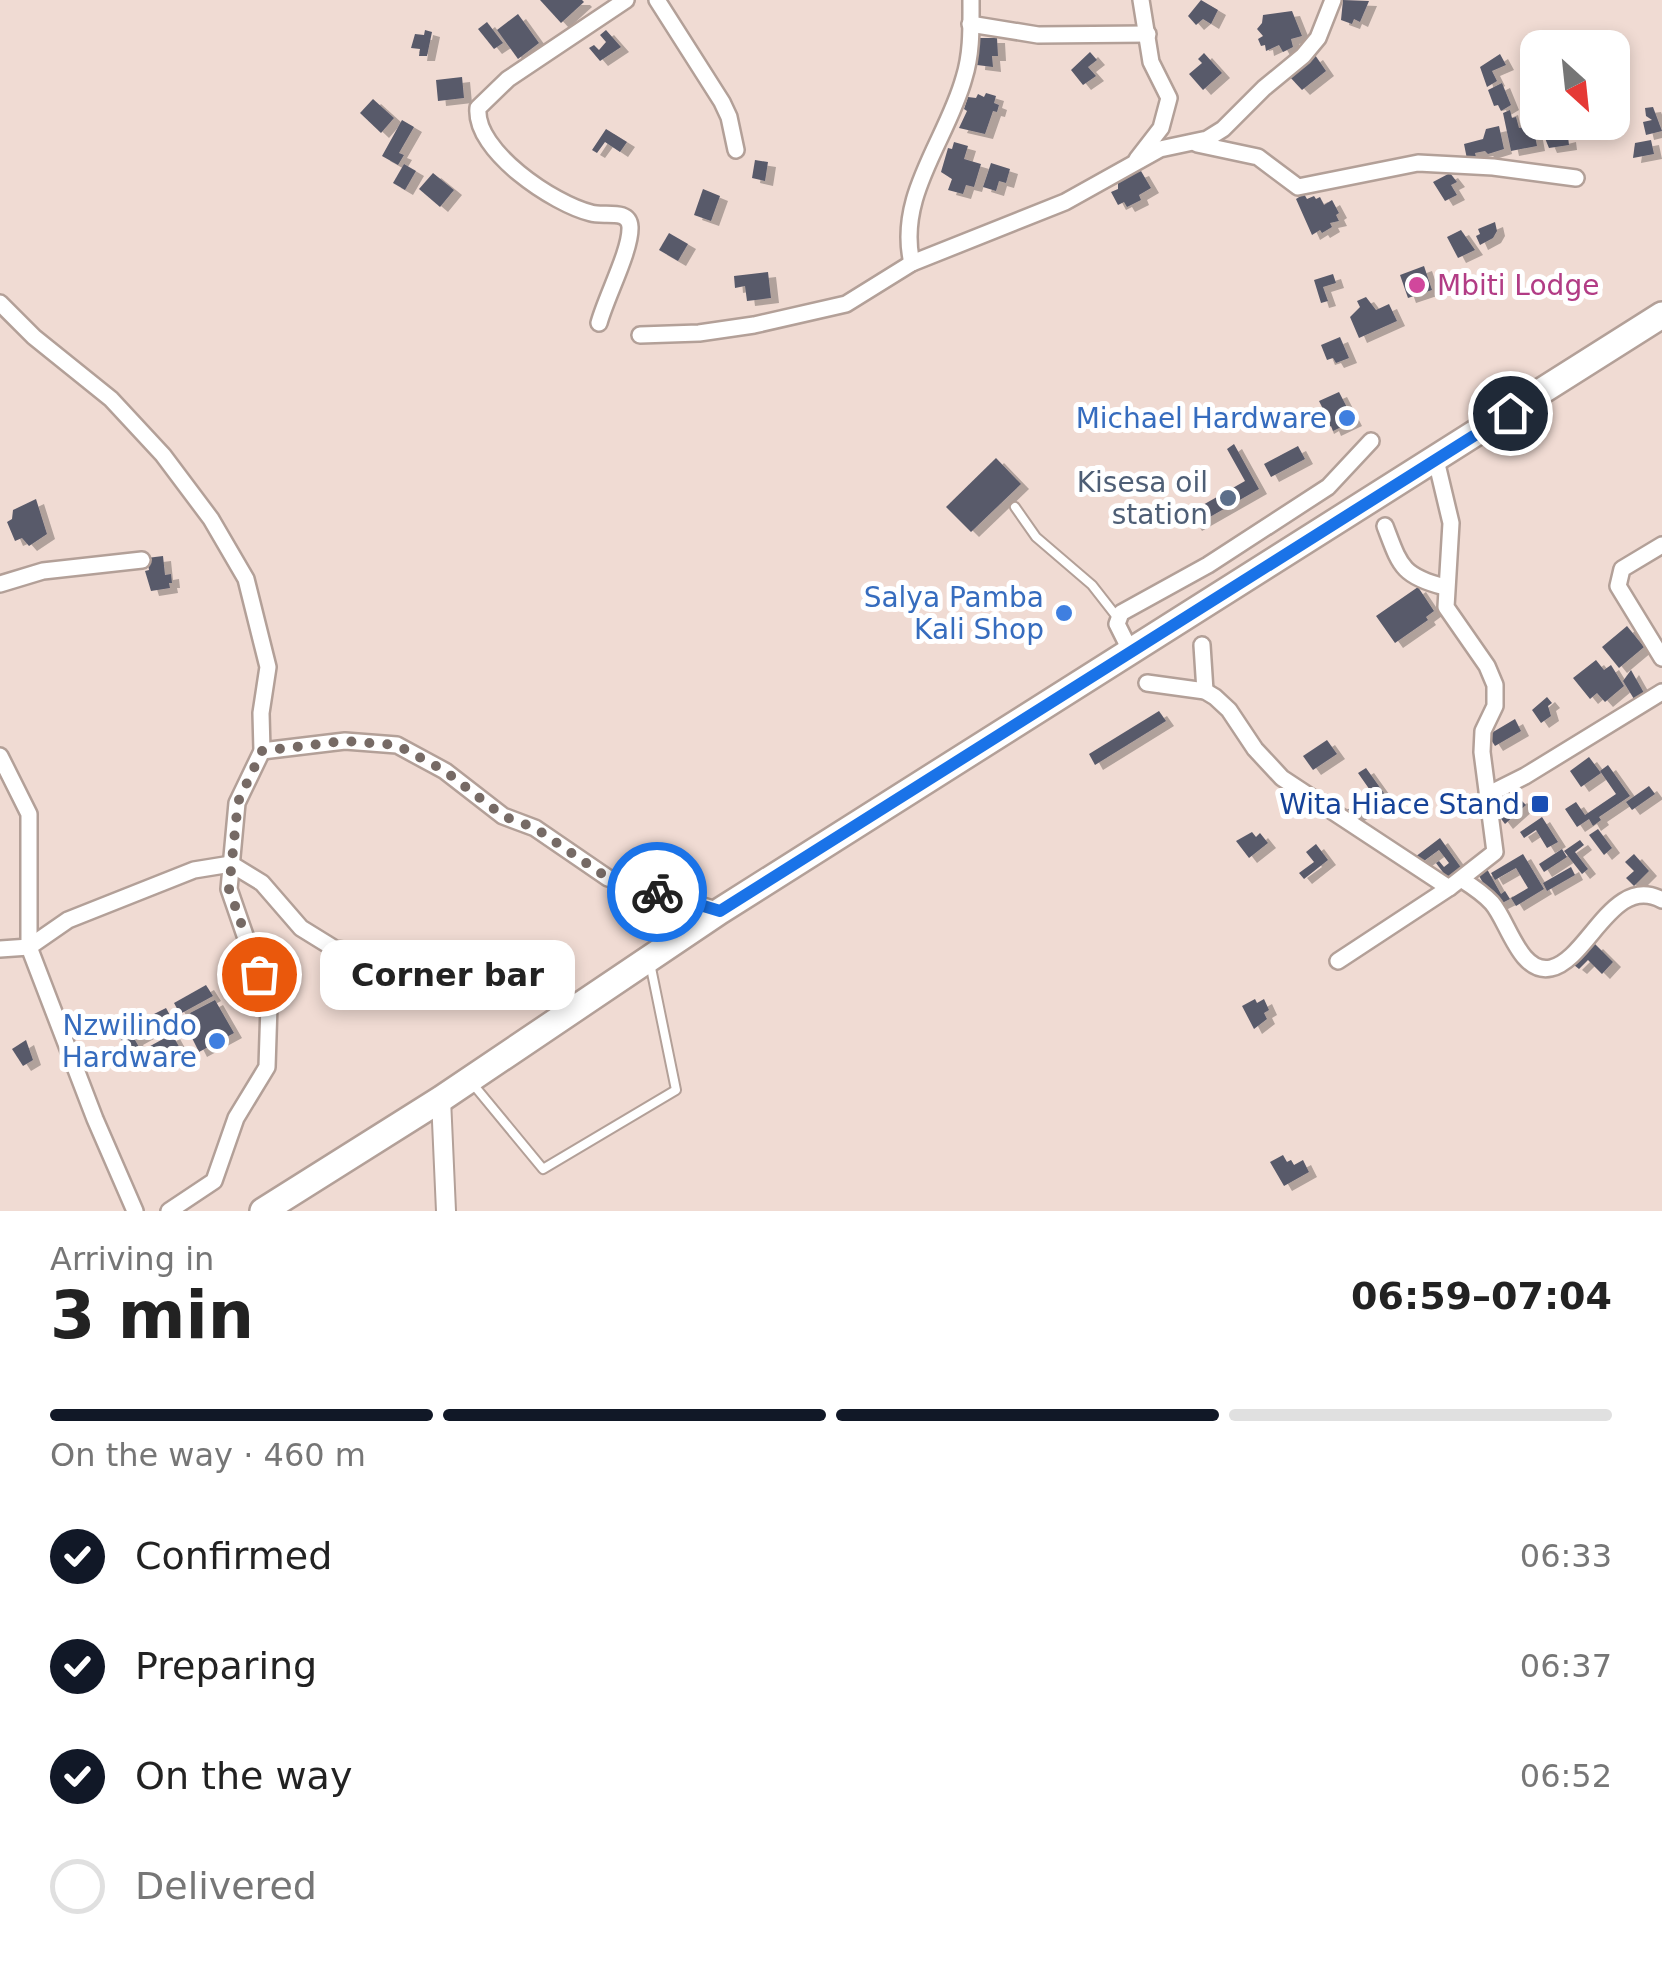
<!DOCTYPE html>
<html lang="en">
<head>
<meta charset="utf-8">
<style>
  body { margin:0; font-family:"DejaVu Sans",sans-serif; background:#f6f6f6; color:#222; height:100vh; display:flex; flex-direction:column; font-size:38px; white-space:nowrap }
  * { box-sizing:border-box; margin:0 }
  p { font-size:32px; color:#767676 }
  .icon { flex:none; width:55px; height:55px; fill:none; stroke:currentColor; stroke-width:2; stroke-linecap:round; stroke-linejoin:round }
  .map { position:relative; height:1211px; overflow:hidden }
  .drawer { display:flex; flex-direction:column; background:#fff; flex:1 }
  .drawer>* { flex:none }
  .needle { width:65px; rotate:153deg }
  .buttons { position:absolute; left:1520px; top:30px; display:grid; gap:20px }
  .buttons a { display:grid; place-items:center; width:110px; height:110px; border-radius:20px; background:#fff; box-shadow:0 5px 15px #0003; font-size:50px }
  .pin { position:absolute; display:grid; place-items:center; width:85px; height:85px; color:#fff; margin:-42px; border:5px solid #fff; border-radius:50%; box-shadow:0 2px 10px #0007 }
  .courier { position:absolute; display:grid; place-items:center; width:100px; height:100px; margin:-50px; border:8px solid #1a73e8; border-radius:50%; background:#fff; color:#222; box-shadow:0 2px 12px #0007 }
  .bubble { position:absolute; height:70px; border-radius:20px; background:#fff; box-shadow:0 5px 15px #0003; font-size:32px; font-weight:700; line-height:70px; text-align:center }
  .overview em { font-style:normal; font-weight:700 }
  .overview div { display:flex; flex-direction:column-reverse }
  .overview { display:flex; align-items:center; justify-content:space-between; height:170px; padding:0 50px }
  h1 { font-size:65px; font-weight:700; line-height:75px }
  .bar { display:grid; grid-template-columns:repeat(4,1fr); gap:15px 10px; align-content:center; height:120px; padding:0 50px }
  .bar i { height:12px; border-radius:8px; background:#e0e0e0 }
  .bar .selected { background:#111827 }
  .bar p { grid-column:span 4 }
  ol { padding:0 50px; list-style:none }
  li { display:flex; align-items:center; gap:30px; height:110px }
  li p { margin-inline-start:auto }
  li .icon { padding:10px; border-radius:50%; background:#111827; color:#fff; stroke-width:4 }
  li:last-child { color:#767676 }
  li i { width:55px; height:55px; border:5px solid #e0e0e0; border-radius:50% }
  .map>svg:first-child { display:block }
</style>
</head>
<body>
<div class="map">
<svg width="1662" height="1211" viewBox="0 0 1662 1211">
  <defs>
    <filter id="shadow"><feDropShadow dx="8" dy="5" stdDeviation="0" flood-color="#0004"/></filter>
  </defs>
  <rect width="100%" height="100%" fill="#f0dbd3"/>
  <g fill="#595a6a" filter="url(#shadow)">
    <path d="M540 0H582L584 2 561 23Z"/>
    <path d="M1201 0 1218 10 1211 24 1203 19 1196 25 1188 16Z"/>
    <path d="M1343 0 1369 1 1360 22 1354 19 1352 24 1341 20Z"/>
    <path d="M1292 11 1302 36 1291 39 1293 47 1283 52 1279 45 1266 51 1265 45 1261 46 1258 39 1263 36 1257 29 1262 23 1263 15Z"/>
    <path d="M518 14 539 43 518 59 497 30Z"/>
    <path d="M487 22 503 43 494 49 478 29Z"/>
    <path d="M425 30 432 32 427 56H419L420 49 411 48 415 34 424 35Z"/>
    <path d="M606 30 621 47 600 61 589 48 594 45 599 50 606 42 600 35Z"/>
    <path d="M979 38H997L998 56H992L993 67 977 65Z"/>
    <path d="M1090 52 1097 60 1088 67 1096 76 1083 85 1071 70Z"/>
    <path d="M1204 53 1222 73 1203 90 1189 74 1202 63 1198 59Z"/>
    <path d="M1500 54 1506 65 1492 71 1497 81 1487 87 1480 67Z"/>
    <path d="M1315 55 1326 71 1302 90 1288 75Z"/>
    <path d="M1538 73V102L1527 104 1521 92 1523 78Z"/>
    <path d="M462 77 464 98 438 101 436 80Z"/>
    <path d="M1502 83 1511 105 1501 111 1498 105 1494 106 1488 90Z"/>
    <path d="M986 93 996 96 994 103 999 105 997 112 993 111 985 134 959 128 967 111 964 109 968 97 976 98 978 94 984 97Z"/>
    <path d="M373 99 394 118 381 133 360 113Z"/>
    <path d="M1653 107 1662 131 1646 135 1643 122 1652 120 1646 116 1645 108Z"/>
    <path d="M1510 110 1512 118 1516 117 1519 128 1533 125 1537 146 1511 151 1503 113Z"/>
    <path d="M402 120 414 127 399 153 404 155 398 165 382 156Z"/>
    <path d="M1499 126 1504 149 1488 154 1485 151 1475 153 1476 157 1467 159 1464 144 1483 139 1486 129Z"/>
    <path d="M1550 128 1556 140 1568 137 1569 145 1549 148 1542 131Z"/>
    <path d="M606 129 627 142 620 152 605 142 597 153 592 150Z"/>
    <path d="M1651 140 1654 154 1633 158 1635 143Z"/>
    <path d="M954 142 968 146 964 159 981 164 974 187 966 185 963 194 948 190 952 179 941 172 948 148 952 149Z"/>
    <path d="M755 160 768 162 765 181 752 178Z"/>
    <path d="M991 163 1010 169 1006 183 999 181 996 191 983 187Z"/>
    <path d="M404 164 416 171 405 190 393 183Z"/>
    <path d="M1141 171 1151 188 1139 195 1141 200 1127 207 1124 202 1118 205 1111 192 1118 189V180Z"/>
    <path d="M433 173 454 190 440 207 419 189Z"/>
    <path d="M1450 173 1457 182 1451 185 1457 195 1445 201 1433 182Z"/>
    <path d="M703 189 720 196 711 221 694 215Z"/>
    <path d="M1304 194 1307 199 1314 196 1316 199 1320 197 1324 205 1332 200 1339 213 1336 215 1339 221 1330 223 1332 227 1322 233 1320 230 1312 235 1296 199Z"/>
    <path d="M1495 222 1497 231 1493 238 1480 245 1476 236 1480 234 1478 229Z"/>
    <path d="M1461 230 1475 250 1458 258 1447 237Z"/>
    <path d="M669 233 688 244 678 261 659 250Z"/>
    <path d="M1424 266 1432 290 1408 298 1400 275Z"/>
    <path d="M768 272 771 298 747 301 745 286 735 288 734 276Z"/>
    <path d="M1333 274 1336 283 1323 287 1328 301 1321 303 1314 280Z"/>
    <path d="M1366 297 1376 310 1389 304 1397 321 1359 338 1350 317 1360 307 1357 301Z"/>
    <path d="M1340 337 1349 358 1336 363 1333 358 1327 360 1321 345Z"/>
    <path d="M1339 392 1354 421 1333 431 1331 426 1326 429 1323 421 1328 419 1319 401Z"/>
    <path d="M1234 444 1259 489 1194 526 1187 514 1245 481 1227 449Z"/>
    <path d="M1298 446 1305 459 1271 477 1264 464Z"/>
    <path d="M996 458 1021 484 971 532 946 507Z"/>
    <path d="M36 499 47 534 29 546 22 538 15 541 7 522 12 519 13 510Z"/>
    <path d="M163 556 165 575 171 574 172 583H169L170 588 151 591 145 571 149 570 147 558Z"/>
    <path d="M1418 587 1434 611 1426 617 1428 620 1395 643 1376 616Z"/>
    <path d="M1627 626 1644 647 1619 668 1602 647Z"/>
    <path d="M1596 660 1604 670 1611 665 1624 686 1605 702 1597 693 1590 699 1573 678Z"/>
    <path d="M1631 670 1644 693 1634 699 1623 681Z"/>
    <path d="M1547 697 1552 703 1548 706 1551 716 1541 723 1532 710Z"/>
    <path d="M1159 711 1166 721 1095 765 1089 754Z"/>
    <path d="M1515 719 1521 731 1495 746 1488 735Z"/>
    <path d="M1327 740 1337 754 1313 770 1303 756Z"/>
    <path d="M1589 757 1601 773 1581 787 1570 771Z"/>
    <path d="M1608 765 1630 796 1599 817 1601 820 1593 826 1589 819 1577 827 1565 809 1576 802 1585 815 1616 794 1600 771Z"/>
    <path d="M1366 768 1386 796 1352 819 1347 810 1372 793 1358 773Z"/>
    <path d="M1649 786 1655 794 1632 810 1626 802Z"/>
    <path d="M1519 798 1526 805 1505 824 1499 816Z"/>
    <path d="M1542 817 1558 842 1547 848 1536 830 1524 838 1520 832Z"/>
    <path d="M1598 829 1612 848 1604 855 1589 835Z"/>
    <path d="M1252 832 1256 837 1260 833 1268 843 1249 858 1236 841Z"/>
    <path d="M1440 838 1462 869 1448 879 1436 863 1439 861 1444 867 1449 863 1439 850 1420 864 1415 857Z"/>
    <path d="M1580 840 1584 845 1575 852 1588 869 1582 874 1564 851Z"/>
    <path d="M1316 844 1328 860 1304 879 1299 873 1314 862 1306 852Z"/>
    <path d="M1562 849 1567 857 1544 872 1539 864Z"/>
    <path d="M1523 854 1544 889 1516 906 1511 898 1528 888 1516 868 1495 880 1491 873Z"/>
    <path d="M1634 854 1649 871 1634 886 1626 878 1634 871 1625 862Z"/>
    <path d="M1571 867 1575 875 1547 891 1543 883Z"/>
    <path d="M1487 869 1501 894 1505 891 1510 899 1496 906 1478 874Z"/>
    <path d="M1595 944 1613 962 1602 974 1588 960 1579 969 1574 965Z"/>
    <path d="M206 985 213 996 180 1014 174 1003Z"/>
    <path d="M1255 999 1257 1003 1264 999 1269 1010 1264 1013 1267 1019 1254 1029 1242 1006Z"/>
    <path d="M215 1000 234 1033 199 1052 191 1036 200 1030 190 1013Z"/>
    <path d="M166 1008 176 1026 164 1033 154 1014Z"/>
    <path d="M149 1023 153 1030 135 1040 143 1054 132 1060 118 1034 129 1028 131 1032Z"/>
    <path d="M172 1034 182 1052 153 1067 143 1050Z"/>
    <path d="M26 1040 33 1060 23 1066 12 1049Z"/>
    <path d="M1283 1155 1287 1162 1291 1160 1294 1165 1303 1160 1309 1172 1284 1186 1270 1162Z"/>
  </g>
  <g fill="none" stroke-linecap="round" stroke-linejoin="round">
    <defs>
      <g id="service">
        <path d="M1015 507 1036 537 1092 585 1117 617"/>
        <path d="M472 1083 543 1169 676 1090 650 963"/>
      </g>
      <g id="minor">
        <path d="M657 0 722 102 729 117 736 150"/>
        <path d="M970 24 1038 35 1148 34"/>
        <path d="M1197 144 1258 157 1298 187 1418 163 1493 167 1576 178"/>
        <path d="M1137 159 1161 128 1169 98 1151 62 1141 0"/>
        <path d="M912 263C896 196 947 140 964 78 972 53 971 26 971 0"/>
        <path d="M0 303 34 337 111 399 163 455 211 519 246 579 268 667 261 713 262 751 237 803 229 889 269 1005 267 1067 236 1118 214 1181 169 1211"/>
        <path d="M599 323C606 297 631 250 630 227 629 208 603 217 591 213 554 204 474 151 478 108L508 79 626 0"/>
        <path d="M640 335 699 333 754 325 846 304 912 263 1065 202 1160 149 1207 139 1223 129 1264 88 1303 56 1318 38 1333 0"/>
        <path d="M1385 526C1400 565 1401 576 1445 587"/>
        <path d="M1662 545 1622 569 1618 586 1662 658"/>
        <path d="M0 584 43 571 142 560"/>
        <path d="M1202 645 1205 691"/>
        <path d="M1131 652 1117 624 1121 613 1208 565 1328 487 1371 441"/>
        <path d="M1147 683 1205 691 1215 697 1229 710 1255 749 1282 778 1449 888"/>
        <path d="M262 751 345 741 397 745 445 771 503 816 535 828 608 878 720 911"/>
        <path d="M0 756 29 814V947L95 1119 135 1211"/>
        <path d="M1487 795 1525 776 1662 692"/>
        <path d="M1461 879C1472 886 1483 893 1492 903 1508 921 1520 975 1551 968 1588 960 1613 873 1662 900"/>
        <path d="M0 949 29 947 68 920 194 870 231 864 262 883 301 928 335 949 402 958 429 977"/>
        <path d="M1338 961 1449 888 1495 852 1482 752 1483 731 1495 706V685L1487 666 1446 607 1451 523 1436 460"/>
      </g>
      <path id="tertiary" d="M441 1099 446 1211"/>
      <path id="trunk" d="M263 1211 441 1099 720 911 1662 315"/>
    </defs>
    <use href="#service" stroke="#b3a098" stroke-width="12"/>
    <use href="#minor" stroke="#b3a098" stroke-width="20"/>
    <use href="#tertiary" stroke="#b3a098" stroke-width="22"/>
    <use href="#trunk" stroke="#b3a098" stroke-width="30"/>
    <use href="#service" stroke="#fff" stroke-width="8"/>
    <use href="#minor" stroke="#fff" stroke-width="15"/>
    <use href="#tertiary" stroke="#fff" stroke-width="18"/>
    <use href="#trunk" stroke="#fff" stroke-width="25"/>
  </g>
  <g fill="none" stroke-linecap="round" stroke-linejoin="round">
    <path stroke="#766a65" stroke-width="10" stroke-dasharray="0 18" d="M259 974 229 889 238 802 262 751 344 741 397 745 445 771 503 816 535 828 608 878 657 892"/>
    <path stroke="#1a73e8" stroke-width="12" d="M657 892 720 911 1510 413"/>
  </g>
  <circle fill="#d1479c" stroke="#fff" stroke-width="4" cx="1417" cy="285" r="10"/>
  <g fill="#3f7fe0" stroke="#fff" stroke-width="4">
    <circle cx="1347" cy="418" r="10"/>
    <circle cx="1064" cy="613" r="10"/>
    <circle cx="217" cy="1041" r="10"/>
  </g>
  <circle fill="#5c6f8a" stroke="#fff" stroke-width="4" cx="1228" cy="498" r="10"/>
  <rect fill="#1a4fb4" stroke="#fff" stroke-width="4" x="1530" y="794" width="20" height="20" rx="5"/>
  <g text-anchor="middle" stroke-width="10" stroke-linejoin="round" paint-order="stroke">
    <g font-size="28" fill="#b23c85" stroke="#fff" text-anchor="start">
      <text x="1437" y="295">Mbiti Lodge</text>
    </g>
    <g font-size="28" fill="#366cbe" stroke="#fff" text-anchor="end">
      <text x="1327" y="428">Michael Hardware</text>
      <text x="1044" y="607">Salya Pamba<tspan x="1044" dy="32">Kali Shop</tspan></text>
      <text x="197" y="1035">Nzwilindo<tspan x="197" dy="32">Hardware</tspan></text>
    </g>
    <g font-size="28" fill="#4e5e75" stroke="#fff" text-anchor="end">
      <text x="1208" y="492">Kisesa oil<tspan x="1208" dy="32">station</tspan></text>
    </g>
    <g font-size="28" fill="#164399" stroke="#fff" text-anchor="end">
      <text x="1520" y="814">Wita Hiace Stand</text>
    </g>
  </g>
</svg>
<div class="buttons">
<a><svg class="needle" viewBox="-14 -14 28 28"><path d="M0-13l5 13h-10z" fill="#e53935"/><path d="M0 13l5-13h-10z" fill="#767676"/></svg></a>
</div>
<div class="pin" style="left:259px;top:974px;background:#ea580c"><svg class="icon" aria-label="bag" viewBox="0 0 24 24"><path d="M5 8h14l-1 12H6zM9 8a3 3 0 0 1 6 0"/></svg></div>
<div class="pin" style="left:1510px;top:413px;background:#1f2937"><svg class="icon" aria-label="home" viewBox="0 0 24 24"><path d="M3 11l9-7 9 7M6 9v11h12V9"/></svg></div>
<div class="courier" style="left:657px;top:892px"><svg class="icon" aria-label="bike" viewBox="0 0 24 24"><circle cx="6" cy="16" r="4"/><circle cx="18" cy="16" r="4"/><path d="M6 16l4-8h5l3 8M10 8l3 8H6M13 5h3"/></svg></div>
<div class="bubble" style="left:320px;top:940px;width:255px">Corner bar</div>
</div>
<section class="drawer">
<div class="overview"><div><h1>3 min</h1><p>Arriving in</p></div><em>06:59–07:04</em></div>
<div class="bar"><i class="selected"></i><i class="selected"></i><i class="selected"></i><i></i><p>On the way · 460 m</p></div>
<ol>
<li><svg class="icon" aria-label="check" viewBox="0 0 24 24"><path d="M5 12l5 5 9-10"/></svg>Confirmed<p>06:33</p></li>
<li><svg class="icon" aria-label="check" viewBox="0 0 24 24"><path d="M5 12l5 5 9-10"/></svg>Preparing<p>06:37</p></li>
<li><svg class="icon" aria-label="check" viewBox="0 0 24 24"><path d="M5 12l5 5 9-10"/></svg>On the way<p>06:52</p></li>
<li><i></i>Delivered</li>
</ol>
</section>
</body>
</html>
